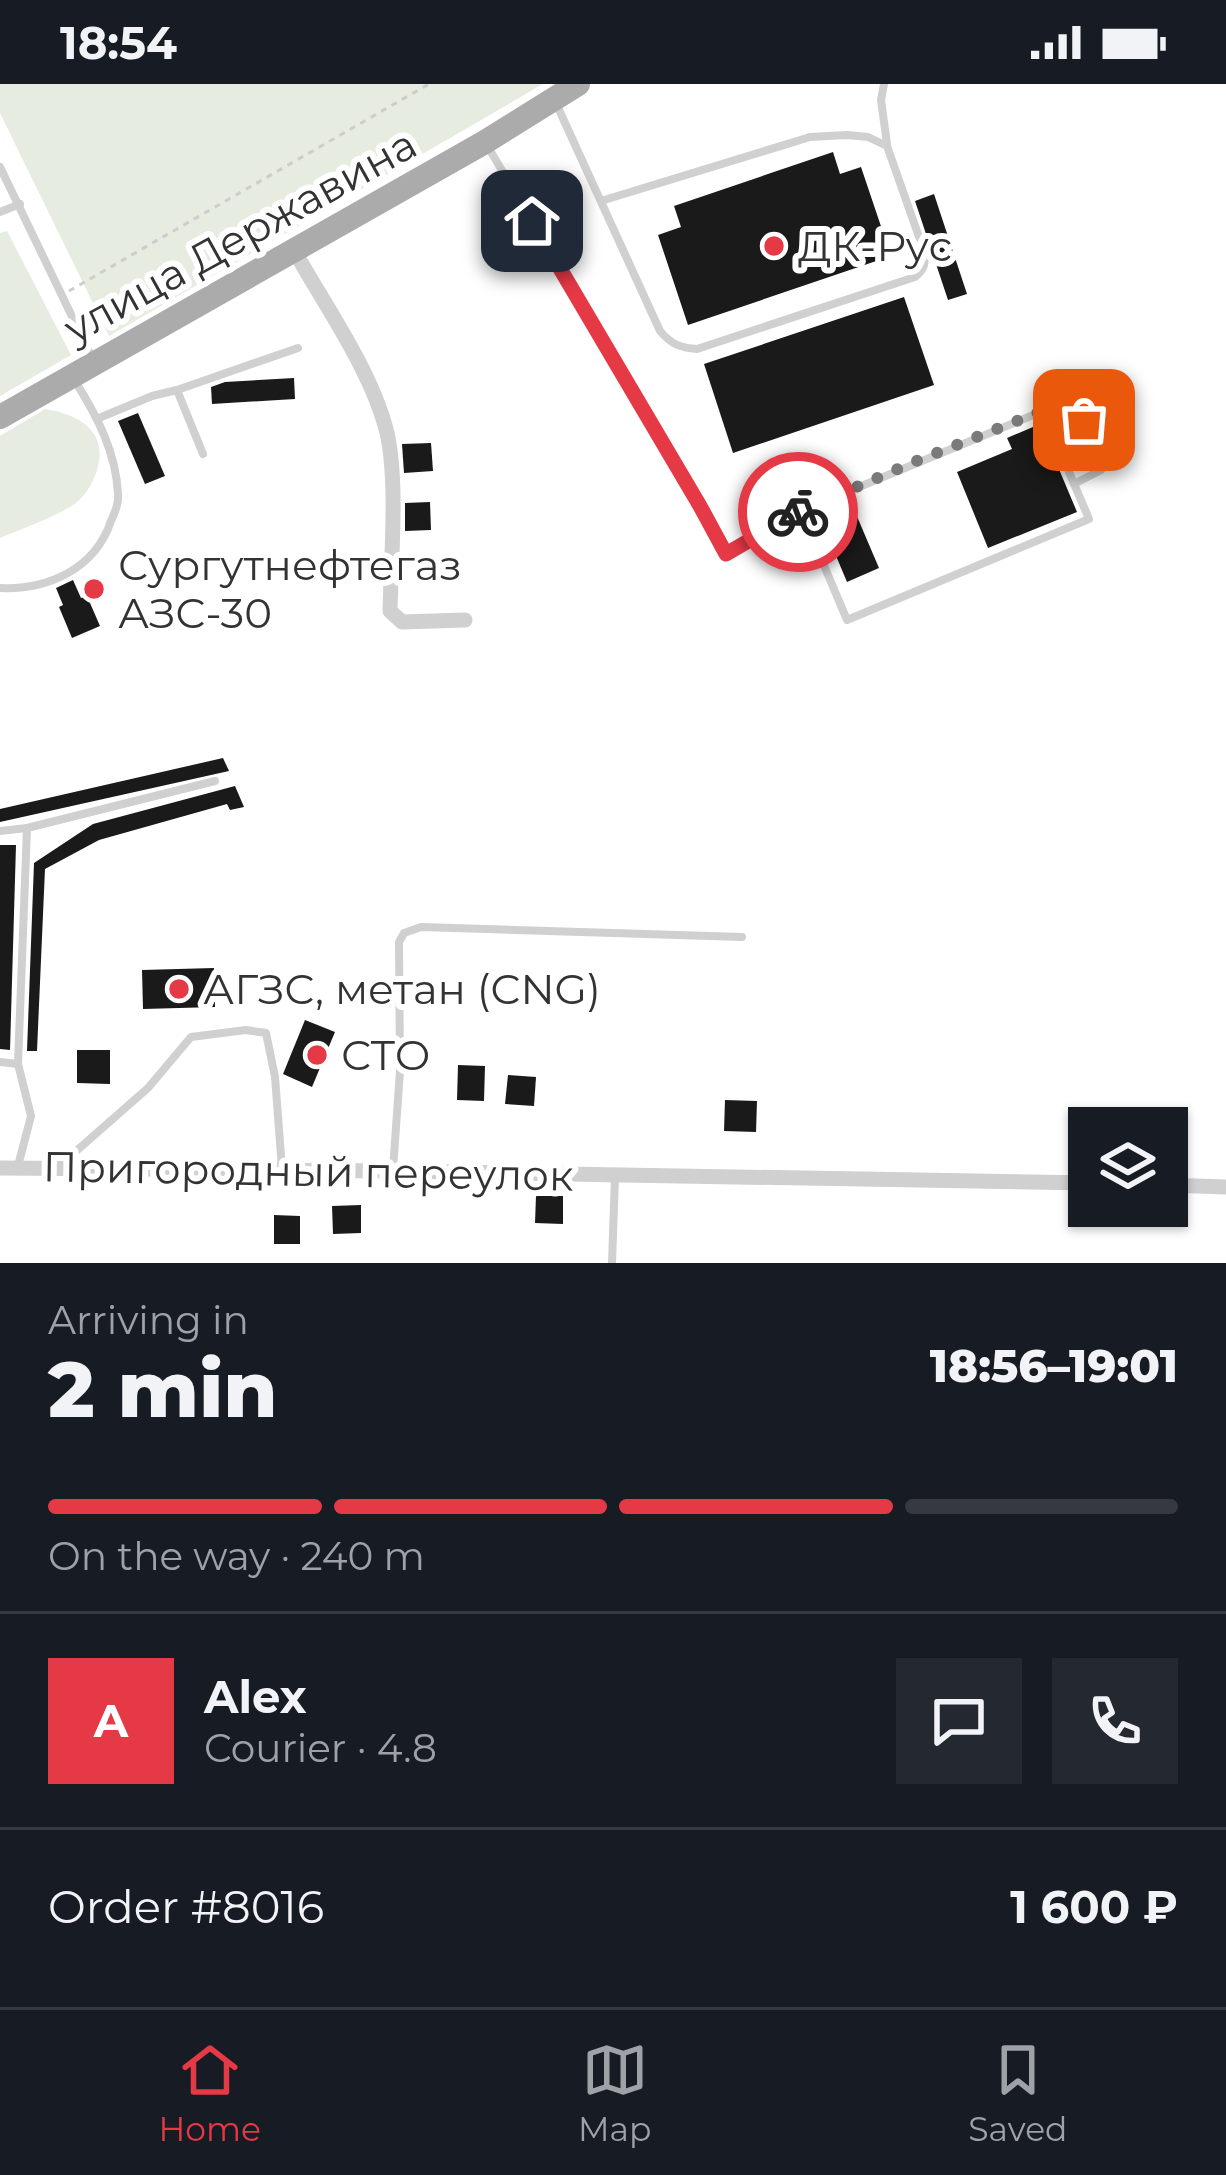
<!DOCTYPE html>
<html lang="en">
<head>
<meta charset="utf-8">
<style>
  body { margin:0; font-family:Montserrat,sans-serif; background:#242831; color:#f1f3f6; height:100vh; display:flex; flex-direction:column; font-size:45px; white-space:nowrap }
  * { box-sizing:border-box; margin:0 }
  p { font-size:39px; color:#9ea1a6 }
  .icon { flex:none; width:66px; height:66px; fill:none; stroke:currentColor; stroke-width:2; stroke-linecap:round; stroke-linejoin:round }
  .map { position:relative; height:1179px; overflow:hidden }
  .drawer { display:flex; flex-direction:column; background:#171b24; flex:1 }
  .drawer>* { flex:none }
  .buttons { position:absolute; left:1068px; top:1023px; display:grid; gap:24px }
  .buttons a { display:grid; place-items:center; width:120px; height:120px; border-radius:0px; background:#171b24; box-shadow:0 3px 9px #0004; font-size:60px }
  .pin { position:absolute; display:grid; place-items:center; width:102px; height:102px; color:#fff; margin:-51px; border-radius:24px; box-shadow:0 6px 18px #0006 }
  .courier { position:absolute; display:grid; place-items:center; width:120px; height:120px; margin:-60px; border:9px solid #e63946; border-radius:50%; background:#fff; color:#222; box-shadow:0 3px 15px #0007 }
  .overview em { font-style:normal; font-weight:800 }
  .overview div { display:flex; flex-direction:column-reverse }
  .overview { display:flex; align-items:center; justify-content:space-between; height:204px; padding:0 48px }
  h1 { font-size:78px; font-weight:800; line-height:90px }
  .bar { display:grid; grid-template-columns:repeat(4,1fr); gap:18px 12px; align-content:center; height:144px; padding:0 48px }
  .bar i { height:15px; border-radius:9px; background:#363941 }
  .bar .on { background:#e63946 }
  .bar p { grid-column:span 4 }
  .line { display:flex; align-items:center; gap:30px; padding:0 48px; border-top:3px solid #363941 }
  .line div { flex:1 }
  .round { display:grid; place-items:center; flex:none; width:126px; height:126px; border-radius:0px; background:#242831 }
  .status { display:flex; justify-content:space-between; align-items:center; height:84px; padding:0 60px; background:#171b24; direction:ltr }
  .status svg { height:33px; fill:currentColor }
  .menu { display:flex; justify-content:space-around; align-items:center; height:168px; border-top:3px solid #363941; background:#171b24; font-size:33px; color:#9ea1a6 }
  .menu a { display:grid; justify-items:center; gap:6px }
  .menu .on { color:#e63946 }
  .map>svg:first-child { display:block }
</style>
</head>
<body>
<div class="status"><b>18:54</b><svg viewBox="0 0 49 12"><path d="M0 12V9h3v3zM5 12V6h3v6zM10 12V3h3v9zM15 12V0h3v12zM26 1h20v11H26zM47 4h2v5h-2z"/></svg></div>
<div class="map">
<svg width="1226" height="1179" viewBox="0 0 1226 1179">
  <rect width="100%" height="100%" fill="#fff"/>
  <g fill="#e6ecdf">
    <path d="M0 0H543L109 252 0 29Z"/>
    <path d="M7 147 71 271 0 312V149Z"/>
    <path d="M45 325C78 330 109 347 97 386 94 396 86 411 77 418 61 431 21 445 0 454V352Z"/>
  </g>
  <g fill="#1a1a1a">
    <path d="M833 68 840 90 861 83 891 172 688 241 658 151 681 143 674 122Z"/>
    <path d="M934 110 967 210 948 216 915 117Z"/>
    <path d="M904 213 934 301 733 369 704 280Z"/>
    <path d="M294 294 295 315 212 320 211 303 225 298Z"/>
    <path d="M138 329 165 392 145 400 118 337Z"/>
    <path d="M1040 340 1077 428 988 464 957 388 1012 365 1007 354Z"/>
    <path d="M431 359 433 387 404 389 402 360Z"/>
    <path d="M850 416 879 484 847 498 818 429Z"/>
    <path d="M430 418 431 446 405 447V419Z"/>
    <path d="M73 496 81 514 87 512 100 542 72 554 59 523 63 521 56 504Z"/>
    <path d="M223 674 229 687 0 738V725Z"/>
    <path d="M235 702 244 723 230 726 227 720 99 756 45 785 37 967H27L34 779 93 740Z"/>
    <path d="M0 761H16L10 966 0 965Z"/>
    <path d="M214 884 215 923 143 925 142 886Z"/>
    <path d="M305 936 335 948 312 1003 283 990Z"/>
    <path d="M77 966H110V1000L77 999Z"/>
    <path d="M458 981 485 982 484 1017 457 1016Z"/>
    <path d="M508 991 536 993 534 1022 505 1020Z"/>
    <path d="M725 1016 757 1017 756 1048 724 1047Z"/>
    <path d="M536 1112H563V1140L535 1139Z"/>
    <path d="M361 1121V1149L333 1150 332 1122Z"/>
    <path d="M274 1131 300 1132V1160H274Z"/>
  </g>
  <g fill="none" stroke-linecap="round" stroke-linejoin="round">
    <path stroke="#cdcdcd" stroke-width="3" stroke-dasharray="6 6" stroke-linecap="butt" d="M69 207 429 0"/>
    <g stroke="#d0d0d0" stroke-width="8">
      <path d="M884 0 881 16 887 60"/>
      <path d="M555 17 660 247C671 260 680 264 697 265L915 193C924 186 925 181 925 170L887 62 868 53 847 51 810 53 601 117"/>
      <path d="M488 63 701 421 726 470 801 427 1043 327 1089 435 847 536 801 427"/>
      <path d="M0 83 93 276"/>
      <path d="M0 128 20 120"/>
      <path d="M177 306 298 264"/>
      <path d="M99 334 152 312 177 306 203 370"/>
      <path d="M1050 345C1069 339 1083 329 1095 349 1100 359 1105 367 1108 377L1101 386 1074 400"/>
      <path d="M0 504C48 506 95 485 111 437 115 428 119 419 118 410 116 368 97 332 75 297"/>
      <path d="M0 747 27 744"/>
      <path d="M0 978 18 980"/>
      <path d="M18 1082 31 1032 18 980 27 744 215 697"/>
      <path d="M58 1083 148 1004 191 953 246 946 266 949 275 993 282 1085"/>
      <path d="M393 1085 400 987 399 858 404 849 421 843 742 853"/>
      <path d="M612 1179 615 1093"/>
    </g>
    <g stroke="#d0d0d0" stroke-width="15">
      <path d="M294 166C325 222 372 287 387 349 398 398 391 474 390 527L402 538 465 536"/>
      <path d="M0 1084 393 1087 1089 1099"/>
      <path d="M1167 1101 1226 1103"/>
    </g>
    <path stroke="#ababab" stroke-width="24" d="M0 333 485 58 578 0"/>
  </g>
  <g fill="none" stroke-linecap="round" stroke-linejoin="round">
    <path stroke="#7a7a7a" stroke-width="12" stroke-dasharray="0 21.6" d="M798 428 919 376 1042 327 1050 345 1076 336H1084"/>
    <path stroke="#e63946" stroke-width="15" d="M532 137 700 422 726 470 798 428"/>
  </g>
  <g fill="#e63946" stroke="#fff" stroke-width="4.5">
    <circle cx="774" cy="162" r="12"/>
    <circle cx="94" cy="505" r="12"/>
    <circle cx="179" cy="905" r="12"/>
    <circle cx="317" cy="971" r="12"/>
  </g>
  <g text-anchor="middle" stroke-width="12" stroke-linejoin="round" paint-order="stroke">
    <g font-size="42" fill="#333" stroke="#fff">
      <text transform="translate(240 152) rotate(-29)" y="15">улица Державина</text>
      <text transform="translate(308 1087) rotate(1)" y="15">Пригородный переулок</text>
    </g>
    <g font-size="42" fill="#333" stroke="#fff" text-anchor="start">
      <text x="798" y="177">ДК-Рус</text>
      <text x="118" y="496">Сургутнефтегаз<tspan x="118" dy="48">АЗС-30</tspan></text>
      <text x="203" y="920">АГЗС, метан (CNG)</text>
      <text x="341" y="986">СТО</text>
    </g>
  </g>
</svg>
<div class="buttons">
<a><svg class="icon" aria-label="layers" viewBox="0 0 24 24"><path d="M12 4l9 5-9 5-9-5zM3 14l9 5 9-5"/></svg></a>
</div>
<div class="pin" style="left:1084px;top:336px;background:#ea580c"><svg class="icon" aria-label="bag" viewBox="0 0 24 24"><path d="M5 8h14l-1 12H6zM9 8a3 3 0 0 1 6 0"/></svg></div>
<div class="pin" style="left:532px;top:137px;background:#1f2937"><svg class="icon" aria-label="home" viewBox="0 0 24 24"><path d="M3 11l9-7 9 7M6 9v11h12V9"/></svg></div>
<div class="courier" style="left:798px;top:428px"><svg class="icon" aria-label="bike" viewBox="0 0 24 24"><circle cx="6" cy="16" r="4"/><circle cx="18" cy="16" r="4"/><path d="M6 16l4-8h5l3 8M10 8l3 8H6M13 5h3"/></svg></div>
</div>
<section class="drawer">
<div class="overview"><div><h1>2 min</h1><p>Arriving in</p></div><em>18:56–19:01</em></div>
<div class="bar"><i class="on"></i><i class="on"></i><i class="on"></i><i></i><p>On the way · 240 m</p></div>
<div class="line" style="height:216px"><b class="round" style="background:#e63946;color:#fff">A</b><div><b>Alex</b><p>Courier · 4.8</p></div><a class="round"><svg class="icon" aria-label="chat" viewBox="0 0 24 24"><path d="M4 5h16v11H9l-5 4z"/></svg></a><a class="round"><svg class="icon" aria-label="phone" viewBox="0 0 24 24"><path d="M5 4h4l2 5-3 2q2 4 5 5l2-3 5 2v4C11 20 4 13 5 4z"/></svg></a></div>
<div class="line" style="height:156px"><div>Order #8016</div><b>1 600 ₽</b></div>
</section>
<nav class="menu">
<a class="on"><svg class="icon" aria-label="home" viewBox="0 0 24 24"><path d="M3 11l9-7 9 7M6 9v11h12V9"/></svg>Home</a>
<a><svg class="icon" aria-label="map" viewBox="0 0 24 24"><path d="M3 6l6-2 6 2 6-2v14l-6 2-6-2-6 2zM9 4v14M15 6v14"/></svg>Map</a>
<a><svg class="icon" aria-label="saved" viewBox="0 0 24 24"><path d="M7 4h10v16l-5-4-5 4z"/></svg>Saved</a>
</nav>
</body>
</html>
